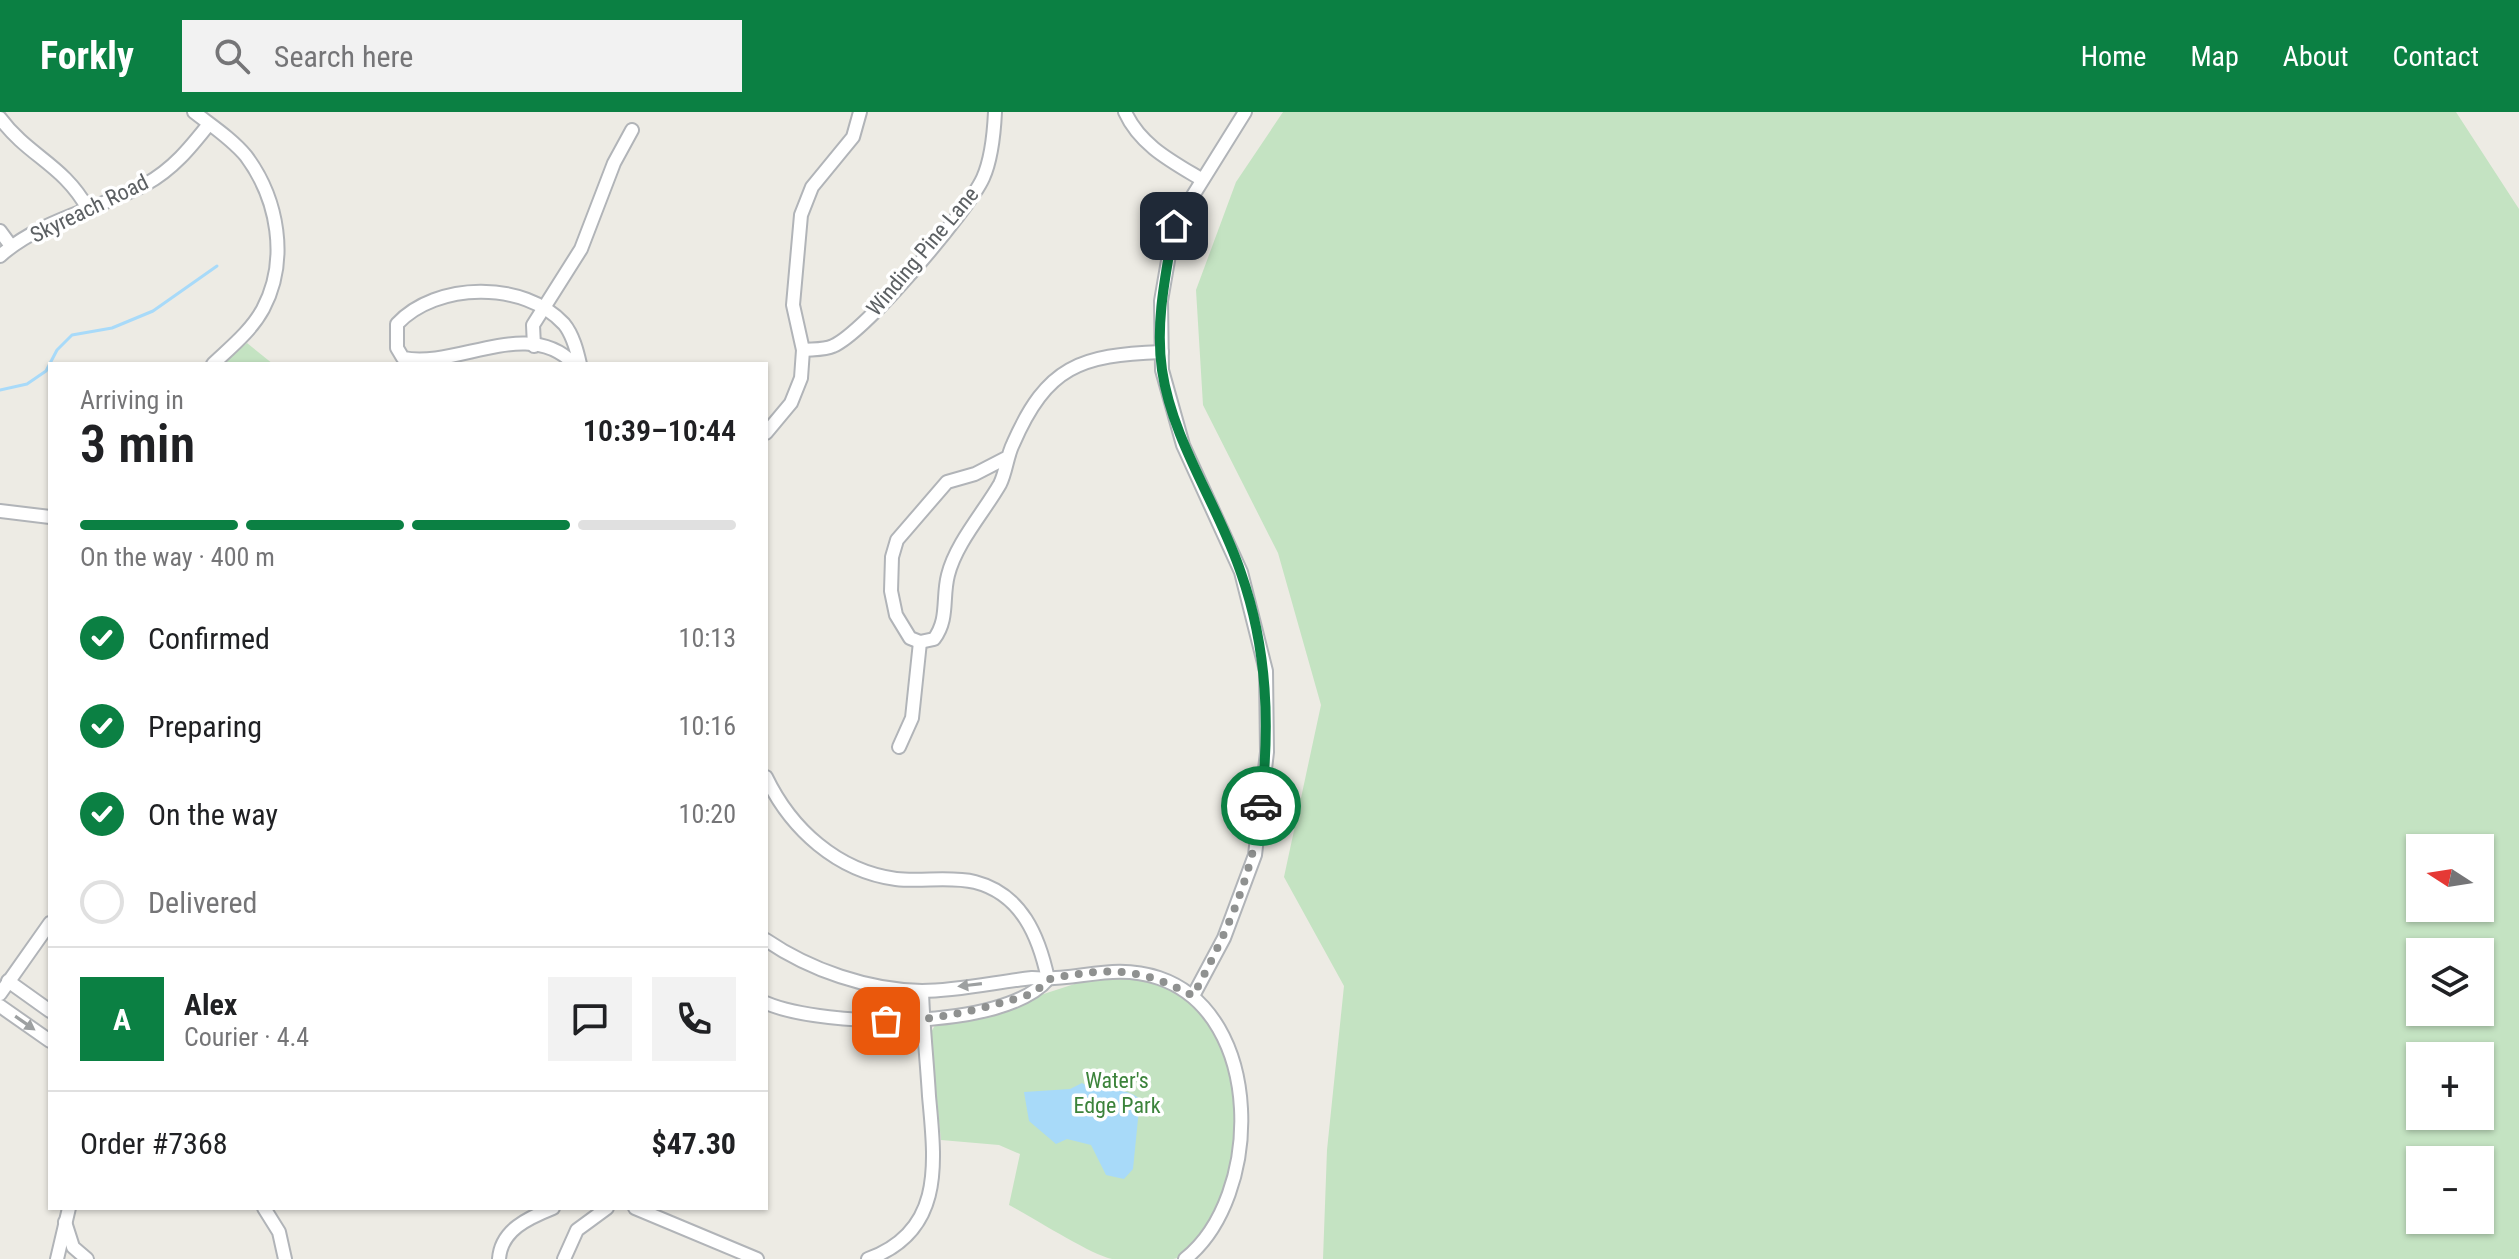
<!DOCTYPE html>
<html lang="en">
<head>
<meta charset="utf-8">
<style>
  body { margin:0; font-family:"Roboto Condensed",sans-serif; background:#f2f2f2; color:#202124; height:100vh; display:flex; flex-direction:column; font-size:30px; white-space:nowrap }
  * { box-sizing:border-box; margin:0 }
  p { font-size:26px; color:#757577 }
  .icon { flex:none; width:44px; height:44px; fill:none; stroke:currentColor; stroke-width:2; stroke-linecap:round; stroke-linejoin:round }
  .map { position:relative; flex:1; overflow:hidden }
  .sheet { position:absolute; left:48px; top:250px; width:720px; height:848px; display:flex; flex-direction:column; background:#fff; border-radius:0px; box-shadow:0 2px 6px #0004 }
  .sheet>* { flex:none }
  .needle { width:52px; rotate:282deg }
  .controls { position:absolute; left:2406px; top:722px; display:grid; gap:16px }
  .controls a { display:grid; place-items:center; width:88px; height:88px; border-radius:0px; background:#fff; box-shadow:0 2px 6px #0004; font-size:40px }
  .pin { position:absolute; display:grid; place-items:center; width:68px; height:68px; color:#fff; margin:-34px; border-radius:16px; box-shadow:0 4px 12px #0006 }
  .courier { position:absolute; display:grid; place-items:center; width:80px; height:80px; margin:-40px; border:6px solid #0b8043; border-radius:50%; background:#fff; color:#222; box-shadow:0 2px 10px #0007 }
  .headline em { font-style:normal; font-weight:600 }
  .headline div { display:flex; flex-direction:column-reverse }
  .headline { display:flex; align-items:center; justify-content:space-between; height:136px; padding:0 32px }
  h1 { font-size:52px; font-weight:600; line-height:60px }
  .bar { display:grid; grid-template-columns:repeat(4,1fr); gap:12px 8px; align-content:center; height:96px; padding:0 32px }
  .bar i { height:10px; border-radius:6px; background:#e0e0e0 }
  .bar .on { background:#0b8043 }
  .bar p { grid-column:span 4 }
  .line { display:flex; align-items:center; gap:20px; padding:0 32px; border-top:2px solid #e0e0e0 }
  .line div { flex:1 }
  .round { display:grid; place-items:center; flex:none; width:84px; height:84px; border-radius:0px; background:#f2f2f2 }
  ol { padding:0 32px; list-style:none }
  li { display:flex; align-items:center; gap:24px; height:88px }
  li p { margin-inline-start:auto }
  li .icon { padding:8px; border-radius:50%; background:#0b8043; color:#fff; stroke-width:4 }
  li:last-child { color:#757577 }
  li i { width:44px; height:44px; border:4px solid #e0e0e0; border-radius:50% }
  header { display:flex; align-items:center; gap:48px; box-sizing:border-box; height:112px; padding:0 40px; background:#0b8043; color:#fff }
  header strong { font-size:38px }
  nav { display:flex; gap:44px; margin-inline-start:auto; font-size:28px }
  .search { width:560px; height:72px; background:#f2f2f2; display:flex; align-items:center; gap:20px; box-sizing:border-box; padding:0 28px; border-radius:0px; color:#757577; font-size:30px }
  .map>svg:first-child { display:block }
</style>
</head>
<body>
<header>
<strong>Forkly</strong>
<div class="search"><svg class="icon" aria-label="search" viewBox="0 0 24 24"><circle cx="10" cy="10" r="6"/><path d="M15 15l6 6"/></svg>Search here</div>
<nav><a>Home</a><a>Map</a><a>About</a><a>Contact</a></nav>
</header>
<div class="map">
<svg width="2519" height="1147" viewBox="0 0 2519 1147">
  <rect width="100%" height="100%" fill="#edebe4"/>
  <g fill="#c4e3c2" fill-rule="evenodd">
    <path d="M1283 0H2456L2519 97V1147H1323L1327 1038 1344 874 1284 765 1321 593 1278 441 1203 293 1196 178 1236 70ZM2420 736H2480V796H2420ZM2480 840V900H2420V840ZM2420 944H2480V1004H2420ZM2420 1048H2480V1108H2420Z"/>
    <path d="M247 231 273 252H221Z"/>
    <path d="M1096 865C1119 865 1141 864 1162 873 1249 912 1255 1050 1204 1119 1197 1129 1186 1145 1173 1147 1157 1147 1128 1147 1112 1147 1091 1143 1032 1105 1009 1093L1020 1042 999 1033 941 1028 930 922 937 910 985 901Z"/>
  </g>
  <path fill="#a8daf9" d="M1082 971C1101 983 1122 972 1140 987L1133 1057 1124 1067 1106 1063 1091 1033 1067 1027 1056 1032 1029 1009 1024 980 1070 977Z"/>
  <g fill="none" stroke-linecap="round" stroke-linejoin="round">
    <path stroke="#a8daf9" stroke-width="3" d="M0 278 27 272 46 259 57 238 72 223 112 216 153 199 217 154"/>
    <defs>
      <g id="street">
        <path d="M194 0C212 14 232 27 246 44 278 87 289 148 263 197 251 219 231 235 213 252"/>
        <path d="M1125 0C1140 33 1171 49 1201 67"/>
        <path d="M0 6C29 45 63 52 88 97"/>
        <path d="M0 119 11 134"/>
        <path d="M0 144C40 108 99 97 146 72 173 57 190 36 209 12"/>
        <path d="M534 234 533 213 581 137 614 51 632 18"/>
        <path d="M803 238C812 237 825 238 833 234 865 220 968 99 983 66 992 46 994 21 995 0"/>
        <path d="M574 252C527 204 457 257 403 246L397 236V212C436 170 524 168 564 212 573 223 577 239 580 252"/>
        <path d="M766 321 791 291 801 266 803 238 793 193 801 103 812 75 853 25 860 0"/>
        <path d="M1006 346 975 362 947 370 897 428 892 445 891 479 896 503 910 526 920 530 934 527C949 507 942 486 948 463 956 431 984 400 1000 372 1006 360 1007 344 1013 332 1047 254 1080 243 1162 240"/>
        <path d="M0 399 50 405"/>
        <path d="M899 635 912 606 920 530"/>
        <path d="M766 665C791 717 837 759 896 767 921 770 950 764 975 770 1022 782 1039 825 1048 867"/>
        <path d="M766 828C810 858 868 878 922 879 958 879 996 870 1032 866 1077 870 1112 850 1159 866 1265 902 1263 1085 1185 1147"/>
        <path d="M8 869 50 899"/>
        <path d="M0 882 50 811"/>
        <path d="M1193 884 1224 826 1255 743 1267 640 1266 559 1241 460 1183 333 1162 258 1161 189 1174 114 1245 0"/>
        <path d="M766 891C825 916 1005 919 1048 867"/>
        <path d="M0 894 50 929"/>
        <path d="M264 1096 279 1120 285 1147"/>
        <path d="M635 1096 757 1147"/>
        <path d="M65 1110 73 1135 87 1147"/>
        <path d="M57 1147 69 1096"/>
        <path d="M499 1147C501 1118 528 1106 553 1096"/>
        <path d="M564 1147 577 1118 607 1096"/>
        <path d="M868 1147C945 1119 935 1050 929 984 927 949 923 914 922 879"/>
      </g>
    </defs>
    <use href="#street" stroke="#b1b4b8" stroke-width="16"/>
    <use href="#street" stroke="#fff" stroke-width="12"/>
  </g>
  <defs><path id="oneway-solid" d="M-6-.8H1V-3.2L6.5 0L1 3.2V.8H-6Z" transform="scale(2)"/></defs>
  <g fill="#9da0a1">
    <use href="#oneway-solid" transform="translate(970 873) rotate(173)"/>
    <use href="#oneway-solid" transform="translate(25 911) rotate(35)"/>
  </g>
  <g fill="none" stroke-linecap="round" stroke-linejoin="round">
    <path stroke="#8f9190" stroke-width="8" stroke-dasharray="0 14.4" d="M886 909C936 909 983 897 1031 882 1040 879 1042 870 1050 867 1057 864 1067 864 1074 863 1120 854 1153 862 1193 884 1227 820 1252 766 1261 694"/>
    <path stroke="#0b8043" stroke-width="10" d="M1174 114C1166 161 1155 210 1162 258 1173 331 1218 392 1241 461 1268 538 1270 614 1261 694"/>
  </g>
  <g text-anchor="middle" stroke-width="7" stroke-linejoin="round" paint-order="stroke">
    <g font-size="22" fill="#5c6063" stroke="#fff">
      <text transform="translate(89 96) rotate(-26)" y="8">Skyreach Road</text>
      <text transform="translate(922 139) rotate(-50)" y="8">Winding Pine Lane</text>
    </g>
    <g font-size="22" fill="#3c833b" stroke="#fff">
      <text x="1117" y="976">Water's<tspan x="1117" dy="25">Edge Park</tspan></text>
    </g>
  </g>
</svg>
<div class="controls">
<a><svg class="needle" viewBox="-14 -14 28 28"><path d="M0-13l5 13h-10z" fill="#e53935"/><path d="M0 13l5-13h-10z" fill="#757577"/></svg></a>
<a><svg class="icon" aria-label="layers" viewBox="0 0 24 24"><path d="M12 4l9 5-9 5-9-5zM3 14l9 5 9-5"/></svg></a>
<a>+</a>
<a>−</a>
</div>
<div class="pin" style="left:886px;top:909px;background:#ea580c"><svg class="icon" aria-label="bag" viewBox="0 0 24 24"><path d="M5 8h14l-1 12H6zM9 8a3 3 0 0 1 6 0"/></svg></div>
<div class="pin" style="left:1174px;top:114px;background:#1f2937"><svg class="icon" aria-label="home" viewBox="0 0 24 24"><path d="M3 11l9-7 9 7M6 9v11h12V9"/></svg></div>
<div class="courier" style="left:1261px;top:694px"><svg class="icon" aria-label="car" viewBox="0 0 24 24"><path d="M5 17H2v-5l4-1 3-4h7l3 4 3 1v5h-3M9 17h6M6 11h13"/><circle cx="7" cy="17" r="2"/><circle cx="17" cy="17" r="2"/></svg></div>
<section class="sheet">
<div class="headline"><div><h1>3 min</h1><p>Arriving in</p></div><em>10:39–10:44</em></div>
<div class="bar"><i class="on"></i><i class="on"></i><i class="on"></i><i></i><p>On the way · 400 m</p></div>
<ol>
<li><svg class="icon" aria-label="check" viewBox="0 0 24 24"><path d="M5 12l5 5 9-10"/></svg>Confirmed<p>10:13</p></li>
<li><svg class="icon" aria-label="check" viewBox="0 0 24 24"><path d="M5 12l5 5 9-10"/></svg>Preparing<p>10:16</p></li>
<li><svg class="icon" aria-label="check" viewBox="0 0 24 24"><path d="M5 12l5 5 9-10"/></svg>On the way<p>10:20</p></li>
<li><i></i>Delivered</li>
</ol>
<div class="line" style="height:144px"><b class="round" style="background:#0b8043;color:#fff">A</b><div><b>Alex</b><p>Courier · 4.4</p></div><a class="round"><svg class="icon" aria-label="chat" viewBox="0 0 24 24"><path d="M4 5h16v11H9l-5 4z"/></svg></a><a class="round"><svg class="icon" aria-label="phone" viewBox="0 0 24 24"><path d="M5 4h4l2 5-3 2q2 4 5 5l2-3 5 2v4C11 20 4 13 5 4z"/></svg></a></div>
<div class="line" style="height:104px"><div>Order #7368</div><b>$47.30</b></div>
</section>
</div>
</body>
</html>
